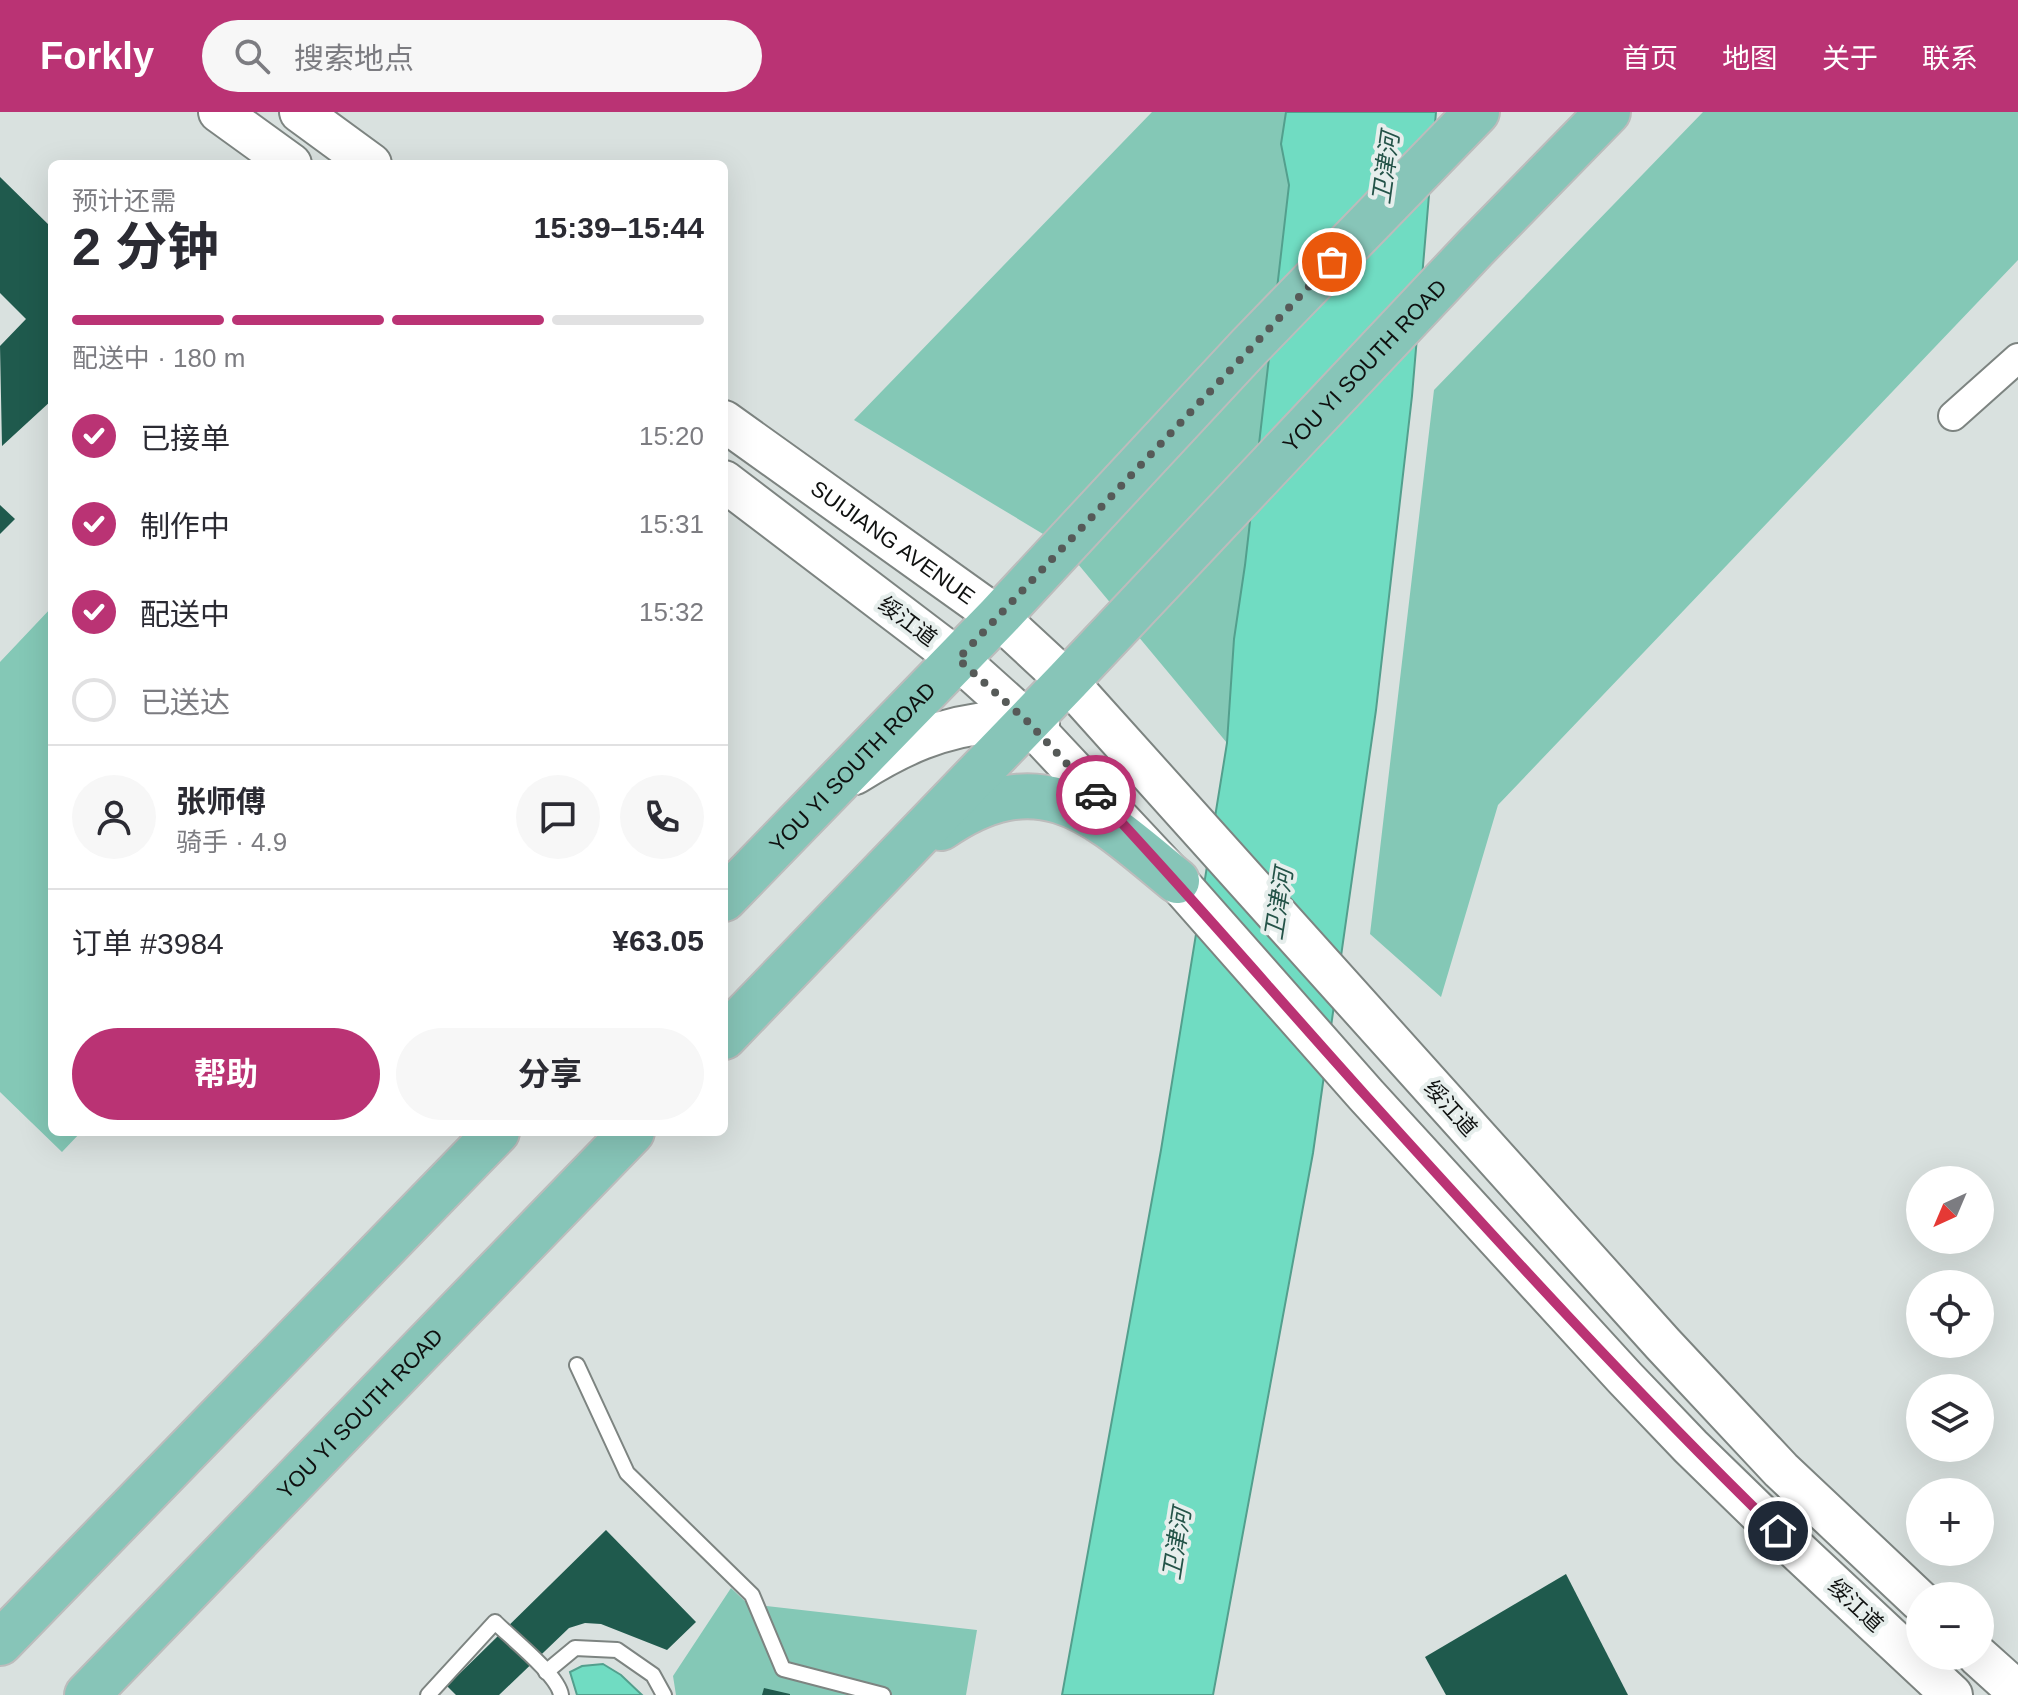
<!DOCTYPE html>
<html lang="zh">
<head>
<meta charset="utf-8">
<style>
  body { margin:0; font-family:Helvetica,"Noto Sans SC",sans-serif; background:#f7f7f7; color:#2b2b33; height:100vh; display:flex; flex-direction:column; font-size:30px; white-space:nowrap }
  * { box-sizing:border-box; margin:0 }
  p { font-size:26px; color:#7c7c81 }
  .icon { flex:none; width:44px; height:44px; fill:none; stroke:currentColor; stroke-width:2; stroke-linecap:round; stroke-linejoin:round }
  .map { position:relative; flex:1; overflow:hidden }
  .sheet { position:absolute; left:48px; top:48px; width:680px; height:976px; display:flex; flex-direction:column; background:#fff; border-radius:12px; box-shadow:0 8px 32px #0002 }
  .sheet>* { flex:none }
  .needle { width:52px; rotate:224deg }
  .controls { position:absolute; left:1906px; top:1054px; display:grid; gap:16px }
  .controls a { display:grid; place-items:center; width:88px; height:88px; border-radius:50%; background:#fff; box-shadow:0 8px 32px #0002; font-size:40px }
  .pin { position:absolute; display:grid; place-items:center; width:68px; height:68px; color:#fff; margin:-34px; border:4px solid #fff; border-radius:50%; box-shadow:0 2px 8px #0007 }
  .courier { position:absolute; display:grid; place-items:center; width:80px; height:80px; margin:-40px; border:6px solid #ba3374; border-radius:50%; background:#fff; color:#222; box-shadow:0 2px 10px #0007 }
  .overview em { font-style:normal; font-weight:700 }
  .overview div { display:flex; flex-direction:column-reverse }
  .overview { display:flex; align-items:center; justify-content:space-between; height:136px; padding:0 24px }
  h1 { font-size:52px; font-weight:700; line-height:60px }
  .bar { display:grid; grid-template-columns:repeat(4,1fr); gap:12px 8px; align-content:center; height:96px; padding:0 24px }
  .bar i { height:10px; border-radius:6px; background:#e1e1e2 }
  .bar .on { background:#ba3374 }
  .bar p { grid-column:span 4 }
  .line { display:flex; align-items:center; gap:20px; padding:0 24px; border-top:2px solid #e1e1e2 }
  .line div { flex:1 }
  .round { display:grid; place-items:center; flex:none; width:84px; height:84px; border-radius:42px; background:#f7f7f7 }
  ol { padding:0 24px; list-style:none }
  li { display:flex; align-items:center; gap:24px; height:88px }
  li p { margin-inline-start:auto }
  li .icon { padding:8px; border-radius:50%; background:#ba3374; color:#fff; stroke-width:4 }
  li:last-child { color:#7c7c81 }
  li i { width:44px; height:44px; border:4px solid #e1e1e2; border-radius:50% }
  .primary-button { display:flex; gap:16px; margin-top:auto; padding:16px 24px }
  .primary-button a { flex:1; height:92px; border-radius:48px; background:#ba3374; color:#fff; font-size:32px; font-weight:700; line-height:92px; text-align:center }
  .primary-button a+a { background:#f7f7f7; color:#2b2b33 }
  header { display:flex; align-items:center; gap:48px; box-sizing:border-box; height:112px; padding:0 40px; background:#ba3374; color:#fff }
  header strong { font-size:38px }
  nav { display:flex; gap:44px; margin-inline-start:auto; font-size:28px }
  .search { width:560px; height:72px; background:#f7f7f7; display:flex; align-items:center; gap:20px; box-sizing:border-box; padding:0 28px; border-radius:44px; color:#7c7c81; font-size:30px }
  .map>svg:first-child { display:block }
</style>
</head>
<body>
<header>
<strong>Forkly</strong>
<div class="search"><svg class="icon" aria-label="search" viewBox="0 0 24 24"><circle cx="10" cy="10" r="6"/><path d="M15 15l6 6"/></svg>搜索地点</div>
<nav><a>首页</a><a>地图</a><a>关于</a><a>联系</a></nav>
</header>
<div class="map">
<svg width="2018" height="1583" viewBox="0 0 2018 1583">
  <rect width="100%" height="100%" fill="#d9e1df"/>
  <g fill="#84c8b6">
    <path d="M1152 0H1286L1281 32 1289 73 1245 453 1234 527 1227 631 1063 434 854 308Z"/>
    <path d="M1703 0H2018V148L1498 693 1441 885 1370 822 1434 278Z"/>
    <path d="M52 495V1020H81L62 1040 0 980V550Z"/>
    <path d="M731 1476 748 1492 977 1518 966 1583H676L673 1564Z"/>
  </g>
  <g fill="#70dcc2" stroke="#539f8d" stroke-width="2">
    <path d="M1286 0H1436L1412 284 1376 598 1313 1041 1213 1583H1062L1161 1038 1227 631 1234 527 1245 453 1289 73 1281 32Z"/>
    <path d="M603 1552 621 1563 642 1583H577L570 1560 582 1554Z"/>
  </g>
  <g fill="#1f5a4d">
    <path d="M0 65 52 116V288L2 334 0 234 26 207 0 181Z"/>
    <path d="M0 393 15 407 0 422Z"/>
    <path d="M606 1418 696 1510 667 1538 601 1512 585 1511 569 1516 499 1583H456L447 1574Z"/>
    <path d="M1566 1462 1628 1583H1446L1425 1545Z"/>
    <path d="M764 1576 790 1582V1583H762Z"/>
  </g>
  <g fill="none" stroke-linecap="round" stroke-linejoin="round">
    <defs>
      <g id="lane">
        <path d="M577 1253 627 1361 752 1483 783 1557 883 1583"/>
        <path d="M546 1560 575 1536 617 1538 653 1563 664 1583"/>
        <path d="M428 1583 495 1510C511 1526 558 1563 561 1583"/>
      </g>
      <path id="street" d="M1953 304 2018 246"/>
      <g id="secondary">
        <path d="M219 0 291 52"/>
        <path d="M300 0 371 52"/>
        <path id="s1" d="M724 309 998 505 1067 569 1663 1232 1781 1358 1920 1489"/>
        <path d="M724 369 958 547 1028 610 1177 769 1366 983 1625 1266 1691 1335 1800 1441 1952 1583"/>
        <path d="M855 662C899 634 942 614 995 610 1010 609 1025 609 1039 613"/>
        <path d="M1978 1544 2018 1580"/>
      </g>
      <g id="primary">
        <path d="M941 716C1043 646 1098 704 1177 769"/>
        <path id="s2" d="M724 787 998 505 1249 235 1477 0"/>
        <path id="s3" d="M724 925 1067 569 1475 136 1608 0"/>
        <path d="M0 1531 497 1020"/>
        <path id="s4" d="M87 1583 632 1020"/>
      </g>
    </defs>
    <use href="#lane" stroke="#7d8481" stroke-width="18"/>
    <use href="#street" stroke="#7d8481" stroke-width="32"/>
    <use href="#secondary" stroke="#7d8481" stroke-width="44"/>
    <use href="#primary" stroke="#bcbcbc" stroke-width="48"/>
    <use href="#lane" stroke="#fff" stroke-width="14"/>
    <use href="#street" stroke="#fff" stroke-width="28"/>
    <use href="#secondary" stroke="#fff" stroke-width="40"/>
    <use href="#primary" stroke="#87c5b8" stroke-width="44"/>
  </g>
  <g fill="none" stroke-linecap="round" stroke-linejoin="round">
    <path stroke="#565a58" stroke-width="8" stroke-dasharray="0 14.4" d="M1096 683 1028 610 958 547 1332 150"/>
    <path stroke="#ba3374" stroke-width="10" d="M1096 683C1189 782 1276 884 1367 985 1501 1133 1635 1280 1778 1419"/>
  </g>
  <g text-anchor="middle" stroke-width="8" stroke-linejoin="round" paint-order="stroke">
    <g font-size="22" fill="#0f1110" stroke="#e6eeec">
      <text dy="8" stroke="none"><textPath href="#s3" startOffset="928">YOU YI SOUTH ROAD</textPath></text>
      <text dy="8" stroke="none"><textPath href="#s1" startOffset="208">SUIJIANG AVENUE</textPath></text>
      <text transform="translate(908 509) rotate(37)" y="8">绥江道</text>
      <text dy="8" stroke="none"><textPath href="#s2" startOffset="184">YOU YI SOUTH ROAD</textPath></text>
      <text transform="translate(1451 996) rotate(48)" y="8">绥江道</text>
      <text dy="8" stroke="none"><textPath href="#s4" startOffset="392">YOU YI SOUTH ROAD</textPath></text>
      <text transform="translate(1856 1493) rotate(43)" y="8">绥江道</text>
    </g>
    <g font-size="24" font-style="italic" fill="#245348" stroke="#e6eeec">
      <text transform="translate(1386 56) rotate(-82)" y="8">卫津河</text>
      <text transform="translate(1279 792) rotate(-81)" y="8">卫津河</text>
      <text transform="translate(1177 1432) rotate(-81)" y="8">卫津河</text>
    </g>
  </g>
</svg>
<div class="controls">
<a><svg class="needle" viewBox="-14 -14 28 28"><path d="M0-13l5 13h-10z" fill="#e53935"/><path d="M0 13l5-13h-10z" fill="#7c7c81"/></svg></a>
<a><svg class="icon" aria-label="locate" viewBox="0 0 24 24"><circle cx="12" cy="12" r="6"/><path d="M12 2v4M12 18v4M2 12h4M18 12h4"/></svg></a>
<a><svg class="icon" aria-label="layers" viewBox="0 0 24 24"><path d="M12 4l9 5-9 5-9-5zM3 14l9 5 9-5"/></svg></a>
<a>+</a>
<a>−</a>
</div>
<div class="pin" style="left:1332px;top:150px;background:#ea580c"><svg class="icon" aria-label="bag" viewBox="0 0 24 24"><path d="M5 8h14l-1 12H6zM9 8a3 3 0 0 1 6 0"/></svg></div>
<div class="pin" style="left:1778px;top:1419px;background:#1f2937"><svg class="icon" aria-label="home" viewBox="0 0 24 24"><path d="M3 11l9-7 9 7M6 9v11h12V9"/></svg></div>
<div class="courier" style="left:1096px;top:683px"><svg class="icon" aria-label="car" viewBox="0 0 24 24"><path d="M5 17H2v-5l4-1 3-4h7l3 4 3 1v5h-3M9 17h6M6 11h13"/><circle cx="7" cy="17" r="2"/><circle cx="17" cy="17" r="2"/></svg></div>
<section class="sheet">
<div class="overview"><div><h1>2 分钟</h1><p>预计还需</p></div><em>15:39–15:44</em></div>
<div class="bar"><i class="on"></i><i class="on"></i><i class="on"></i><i></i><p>配送中 · 180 m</p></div>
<ol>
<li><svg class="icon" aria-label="check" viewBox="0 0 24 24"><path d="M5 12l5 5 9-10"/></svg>已接单<p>15:20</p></li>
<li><svg class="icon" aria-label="check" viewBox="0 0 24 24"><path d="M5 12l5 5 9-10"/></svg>制作中<p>15:31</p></li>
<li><svg class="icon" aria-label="check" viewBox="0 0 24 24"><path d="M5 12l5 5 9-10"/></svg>配送中<p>15:32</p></li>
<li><i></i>已送达</li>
</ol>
<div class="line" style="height:144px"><a class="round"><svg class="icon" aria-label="person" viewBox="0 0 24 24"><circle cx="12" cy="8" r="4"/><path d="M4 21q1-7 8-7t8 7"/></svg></a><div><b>张师傅</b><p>骑手 · 4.9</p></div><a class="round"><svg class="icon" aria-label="chat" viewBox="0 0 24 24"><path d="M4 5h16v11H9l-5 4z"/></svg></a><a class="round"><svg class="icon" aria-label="phone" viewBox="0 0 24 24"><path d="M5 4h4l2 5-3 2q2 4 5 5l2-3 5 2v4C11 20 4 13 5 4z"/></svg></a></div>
<div class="line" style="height:104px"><div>订单 #3984</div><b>¥63.05</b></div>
<div class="primary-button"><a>帮助</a><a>分享</a></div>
</section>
</div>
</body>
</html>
